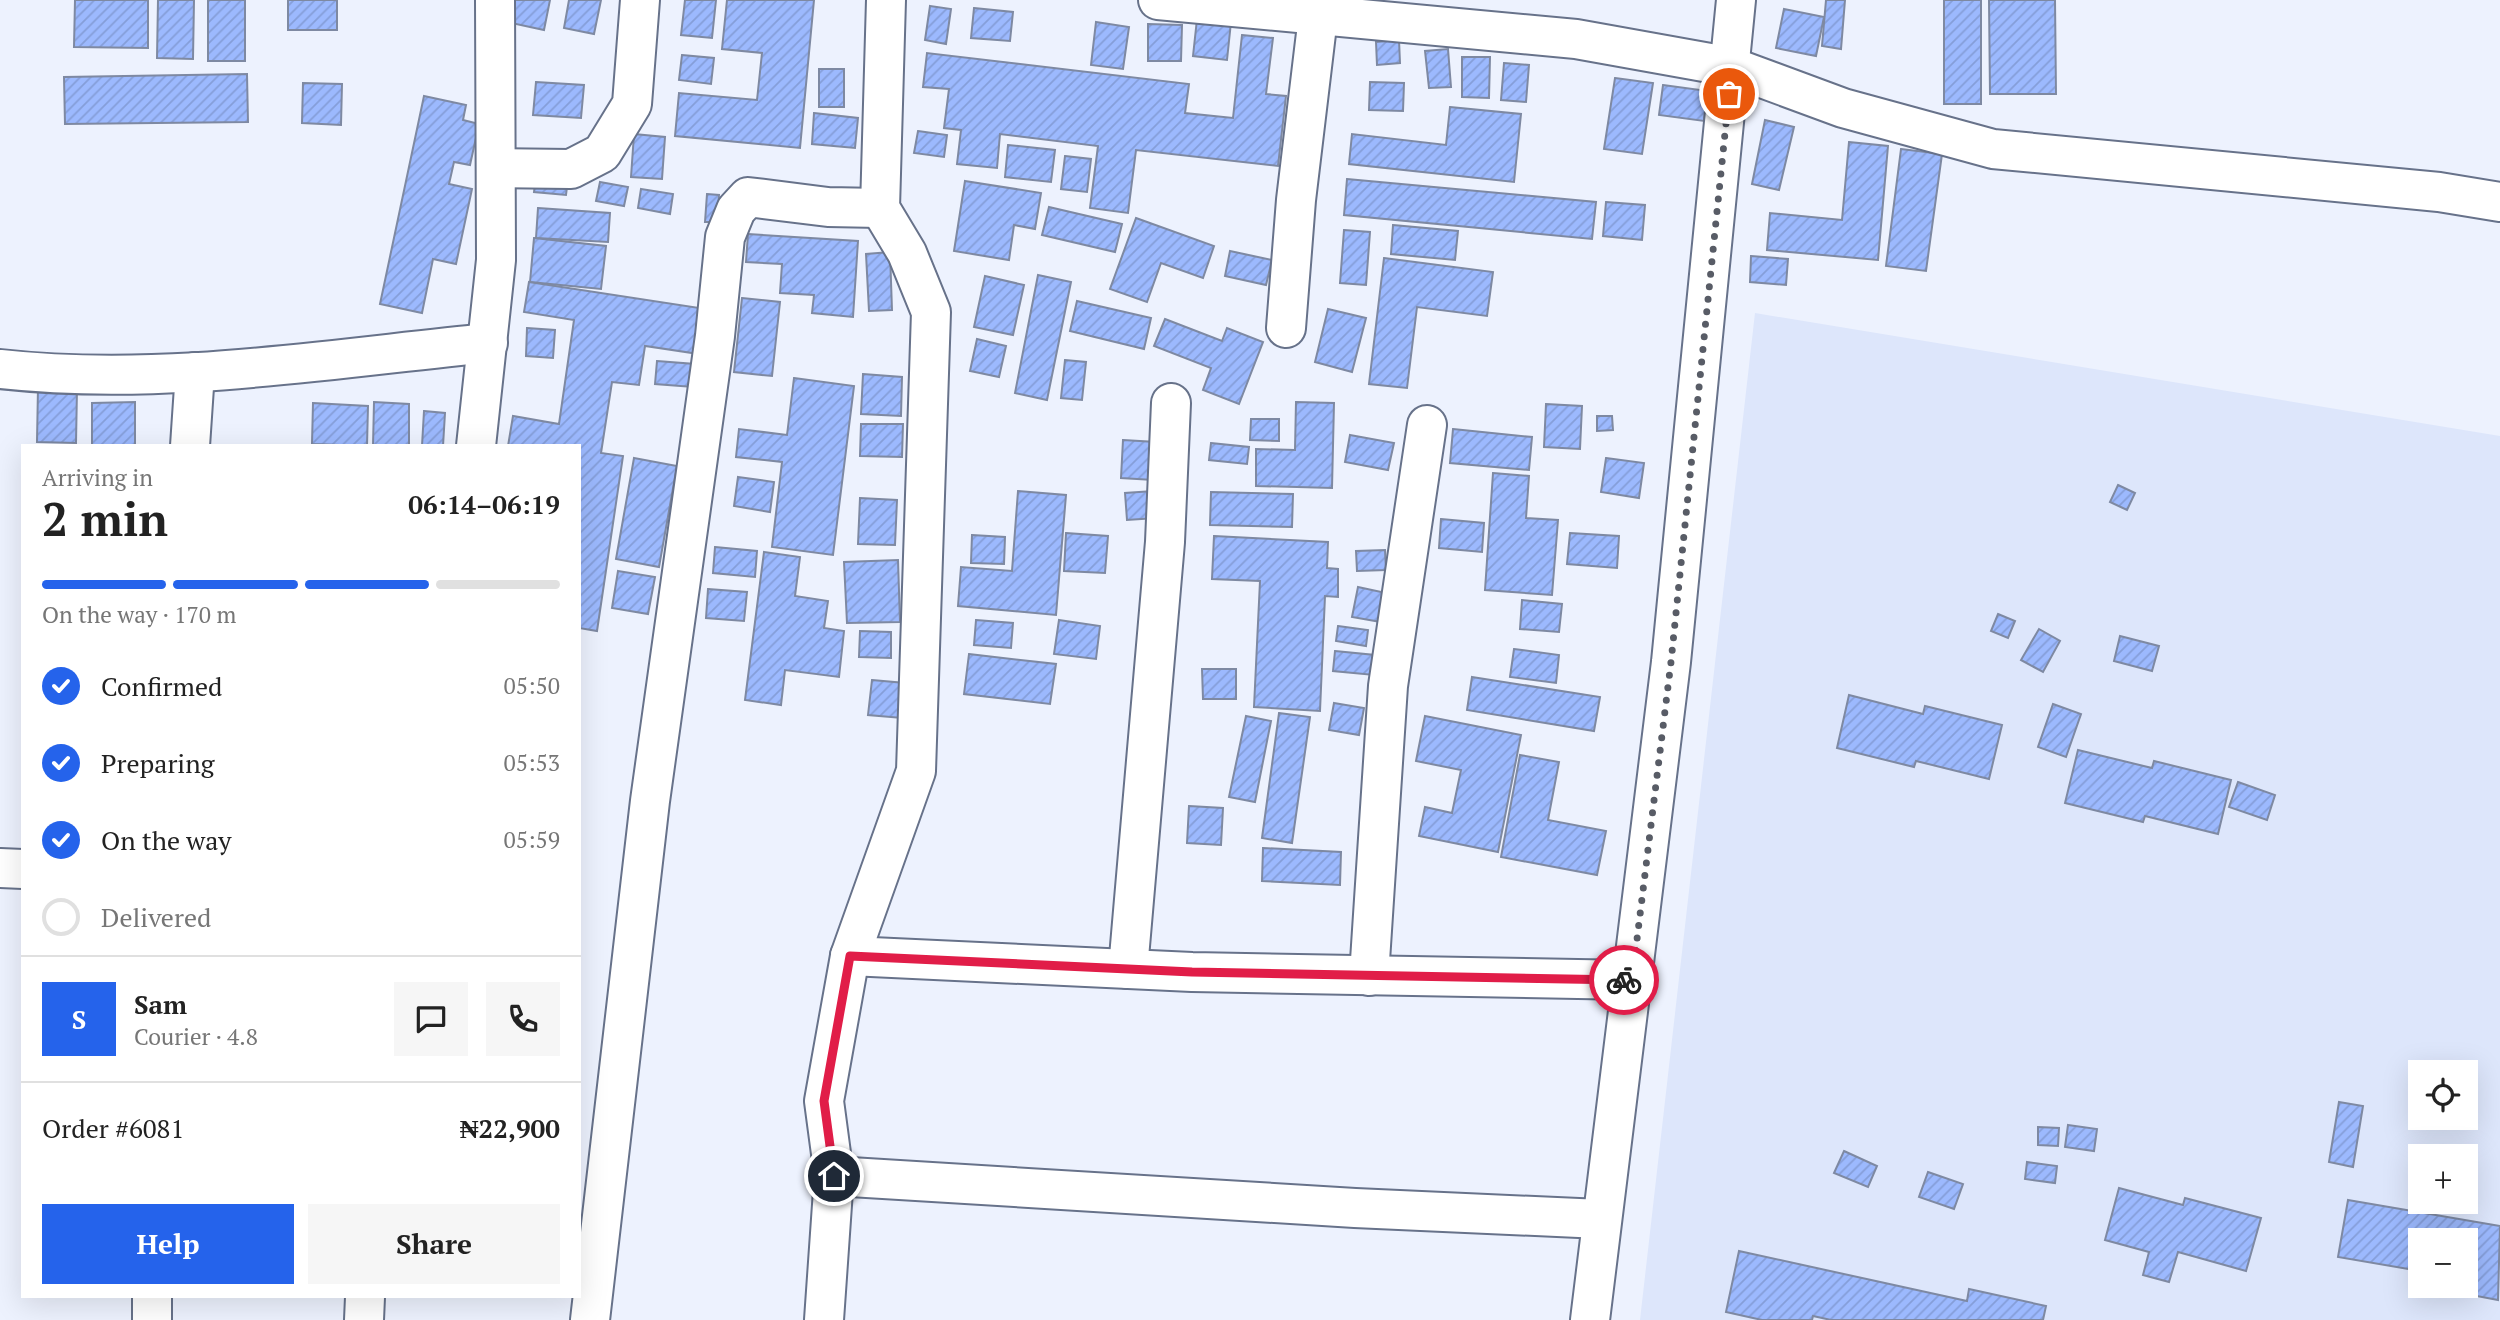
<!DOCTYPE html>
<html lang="en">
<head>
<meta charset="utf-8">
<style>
  body { margin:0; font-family:"PT Serif",serif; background:#f6f6f6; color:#222; height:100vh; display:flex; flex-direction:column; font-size:26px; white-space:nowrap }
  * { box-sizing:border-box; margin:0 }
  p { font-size:23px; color:#767676 }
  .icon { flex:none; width:38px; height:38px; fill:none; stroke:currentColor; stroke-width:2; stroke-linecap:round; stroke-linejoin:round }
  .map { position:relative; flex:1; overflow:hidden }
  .panel { position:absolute; left:21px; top:444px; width:560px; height:854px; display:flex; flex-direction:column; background:#fff; border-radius:0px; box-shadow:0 7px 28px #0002 }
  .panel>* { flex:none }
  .buttons { position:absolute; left:2408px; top:1060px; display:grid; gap:14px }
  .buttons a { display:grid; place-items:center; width:70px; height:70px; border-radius:0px; background:#fff; box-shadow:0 7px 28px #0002; font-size:35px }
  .pin { position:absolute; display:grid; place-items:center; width:60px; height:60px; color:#fff; margin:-30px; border:4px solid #fff; border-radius:50%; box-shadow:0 2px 7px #0007 }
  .courier { position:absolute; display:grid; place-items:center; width:70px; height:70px; margin:-35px; border:5px solid #e11d48; border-radius:50%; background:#fff; color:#222; box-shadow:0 2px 9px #0007 }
  .summary em { font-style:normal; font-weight:800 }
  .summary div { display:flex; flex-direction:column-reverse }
  .summary { display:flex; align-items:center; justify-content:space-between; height:119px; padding:0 21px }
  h1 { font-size:46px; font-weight:800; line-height:52px }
  .bar { display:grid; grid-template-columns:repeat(4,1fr); gap:10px 7px; align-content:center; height:84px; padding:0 21px }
  .bar i { height:9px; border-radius:5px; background:#e0e0e0 }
  .bar .on { background:#2563eb }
  .bar p { grid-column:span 4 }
  .line { display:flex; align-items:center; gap:18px; padding:0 21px; border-top:2px solid #e0e0e0 }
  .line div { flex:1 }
  .round { display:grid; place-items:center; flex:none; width:74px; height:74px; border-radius:0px; background:#f6f6f6 }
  ol { padding:0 21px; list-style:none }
  li { display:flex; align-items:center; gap:21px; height:77px }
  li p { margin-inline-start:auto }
  li .icon { padding:7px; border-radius:50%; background:#2563eb; color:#fff; stroke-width:4 }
  li:last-child { color:#767676 }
  li i { width:38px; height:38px; border:4px solid #e0e0e0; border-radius:50% }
  .primary-button { display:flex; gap:14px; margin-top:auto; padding:14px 21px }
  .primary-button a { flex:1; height:80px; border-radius:0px; background:#2563eb; color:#fff; font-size:28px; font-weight:800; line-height:80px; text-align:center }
  .primary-button a+a { background:#f6f6f6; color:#222 }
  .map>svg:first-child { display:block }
</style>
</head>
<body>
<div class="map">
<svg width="2500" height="1320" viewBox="0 0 2500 1320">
  <defs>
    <pattern id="building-hatch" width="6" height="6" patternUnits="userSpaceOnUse" patternTransform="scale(1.75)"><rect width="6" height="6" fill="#9cb9fe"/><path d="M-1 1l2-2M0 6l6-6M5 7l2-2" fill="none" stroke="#859ed9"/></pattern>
  </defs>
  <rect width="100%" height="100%" fill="#edf2fe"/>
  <path fill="#dde6fb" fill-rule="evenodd" d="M1755 313 2500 436V1320H1640ZM2420 1073H2466V1118H2420ZM2420 1157H2466V1202H2420ZM2420 1241H2466V1286H2420Z"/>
  <g fill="url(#building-hatch)" stroke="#7e89a2" stroke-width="2">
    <path d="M75 0H148V48L74 47Z"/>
    <path d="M158 0H194L193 59 157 58Z"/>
    <rect x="208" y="0" width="37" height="61"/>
    <rect x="288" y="0" width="49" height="30"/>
    <path d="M511 0H550L544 30 507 22Z"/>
    <path d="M569 0H601L594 34 564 28Z"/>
    <path d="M685 0H716L712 38 681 35Z"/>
    <path d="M727 0H814L800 148 675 136 679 93 757 100 762 53 722 49Z"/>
    <path d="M1826 0H1845L1841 49 1822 46Z"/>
    <rect x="1944" y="0" width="37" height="104"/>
    <path d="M1989 0H2055L2056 94H1990Z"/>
    <path d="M930 6 951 9 946 44 925 40Z"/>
    <path d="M974 8 1013 12 1010 41 971 38Z"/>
    <path d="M1784 9 1824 17 1816 56 1776 48Z"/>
    <path d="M1197 19 1231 22 1227 60 1193 56Z"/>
    <path d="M1096 22 1129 27 1123 69 1091 65Z"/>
    <path d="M1148 24 1182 25 1181 61H1148Z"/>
    <path d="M1242 35 1273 38 1266 94 1286 96 1278 166 1136 150 1128 213 1090 208 1098 146 1000 134 997 168 957 164 961 130 944 128 949 89 923 87 927 53 1189 84 1185 113 1233 118Z"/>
    <path d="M1399 40 1400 63 1377 65 1376 42Z"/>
    <path d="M1448 49 1451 87 1429 88 1425 51Z"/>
    <path d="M682 55 714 58 711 84 679 80Z"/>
    <path d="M1462 57H1490L1489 98 1462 97Z"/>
    <path d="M1504 63 1529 65 1526 102 1501 100Z"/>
    <rect x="819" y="69" width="25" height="38"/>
    <path d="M247 74 248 122 65 124 64 77Z"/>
    <path d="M1615 78 1653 83 1642 154 1604 149Z"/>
    <path d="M536 82 584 85 581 118 533 115Z"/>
    <path d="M1370 82 1404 83 1403 111 1369 110Z"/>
    <path d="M303 83 342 84 341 125 302 123Z"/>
    <path d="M1663 85 1708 91 1704 121 1659 115Z"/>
    <path d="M424 96 466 105 463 120 479 124 470 165 454 162 449 184 472 189 456 264 433 259 422 313 380 304Z"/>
    <path d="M1450 107 1521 114 1514 182 1349 164 1352 134 1446 145Z"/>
    <path d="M814 113 858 118 855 148 812 144Z"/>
    <path d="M1765 120 1794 127 1779 190 1752 184Z"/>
    <path d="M918 131 947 135 944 157 914 153Z"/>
    <path d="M634 134 665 137 662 179 631 177Z"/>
    <path d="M1849 142 1888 146 1878 260 1767 250 1770 213 1842 220Z"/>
    <path d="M1008 145 1055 150 1051 182 1005 177Z"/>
    <path d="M1901 149 1942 154 1926 271 1886 266Z"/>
    <path d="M1065 156 1091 159 1087 192 1061 189Z"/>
    <path d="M536 175 568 179 566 195 534 192Z"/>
    <path d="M1347 179 1596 202 1592 239 1344 215Z"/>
    <path d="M965 181 1041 193 1035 229 1014 225 1009 260 954 251Z"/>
    <path d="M600 182 628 187 624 206 596 201Z"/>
    <path d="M641 189 673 194 670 214 638 208Z"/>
    <path d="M707 194 719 195 717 222H705Z"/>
    <path d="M1606 202 1645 205 1642 240 1603 236Z"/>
    <path d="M1049 207 1122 224 1115 252 1042 235Z"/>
    <path d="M538 208 610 213 608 242 536 238Z"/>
    <path d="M1136 218 1214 246 1203 278 1161 263 1147 302 1110 289Z"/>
    <path d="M1393 225 1458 231 1455 260 1391 254Z"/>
    <path d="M1344 230 1370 232 1366 285 1340 283Z"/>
    <path d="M748 234 858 241 853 317 812 313 814 295 780 293 782 264 746 262Z"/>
    <path d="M534 238 606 246 601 289 530 282Z"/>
    <path d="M1230 251 1272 260 1266 285 1225 276Z"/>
    <path d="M890 252 892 310 869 311 866 254Z"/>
    <path d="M1751 256 1788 259 1786 285 1750 282Z"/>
    <path d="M1384 258 1493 272 1487 316 1417 307 1407 388 1369 384Z"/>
    <path d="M1038 275 1071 282 1047 400 1015 393Z"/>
    <path d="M985 276 1024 285 1013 335 974 327Z"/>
    <path d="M529 282 706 309 699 354 645 346 639 385 612 382 601 453 623 456 597 631 579 628V446H508L513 416 559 424 574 320 524 312Z"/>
    <path d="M742 298 780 302 772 376 734 372Z"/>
    <path d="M1077 301 1151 318 1144 349 1070 331Z"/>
    <path d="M1328 309 1366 318 1352 372 1315 362Z"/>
    <path d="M1165 319 1222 341 1227 328 1263 342 1239 404 1203 390 1211 368 1154 346Z"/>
    <path d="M527 328 555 330 553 358 526 356Z"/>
    <path d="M977 339 1006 346 999 377 970 371Z"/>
    <path d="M1065 360 1086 362 1082 400 1061 398Z"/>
    <path d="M657 361 695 364 693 387 655 384Z"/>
    <path d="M863 374 902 377 901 416 861 414Z"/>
    <path d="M794 378 854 386 833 555 772 547 782 462 736 457 739 429 787 435Z"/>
    <path d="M38 387 77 389 76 443 37 442Z"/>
    <path d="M135 402V445H92V403Z"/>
    <path d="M374 402 409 404V446H373Z"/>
    <path d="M1296 402 1334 403 1332 488 1256 486V449L1295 450Z"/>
    <path d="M313 403 368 406 367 446 312 444Z"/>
    <path d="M1546 404 1582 406 1580 449 1544 447Z"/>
    <path d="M424 411 445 413 443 446H422Z"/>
    <path d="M1597 416H1612L1613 430 1597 431Z"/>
    <path d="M1251 419H1279V441L1250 440Z"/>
    <path d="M861 424H903L902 457 860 456Z"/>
    <path d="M1453 429 1532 437 1529 470 1450 463Z"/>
    <path d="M1350 435 1394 443 1388 470 1345 462Z"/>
    <path d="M1123 440 1156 442 1153 480 1121 478Z"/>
    <path d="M1211 443 1249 447 1247 464 1209 460Z"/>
    <path d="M634 458 677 466 659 567 616 559Z"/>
    <path d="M1606 458 1644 463 1639 498 1601 492Z"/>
    <path d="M1493 473 1529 476 1526 518 1558 520 1552 595 1485 590Z"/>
    <path d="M738 477 774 482 770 512 734 506Z"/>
    <path d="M2118 485 2135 493 2127 510 2110 502Z"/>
    <path d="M1018 491 1066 495 1056 615 958 606 961 567 1012 571Z"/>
    <path d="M1153 491 1156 518 1127 520 1125 493Z"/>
    <path d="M1211 492 1293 494 1292 527 1210 525Z"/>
    <path d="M860 498 897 500 895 545 858 544Z"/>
    <path d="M1441 519 1484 523 1482 552 1439 548Z"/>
    <path d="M1066 533 1108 536 1105 573 1064 571Z"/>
    <path d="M1570 533 1619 536 1617 568 1567 564Z"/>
    <path d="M972 535 1005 537 1004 564 971 563Z"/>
    <path d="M1214 536 1328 542 1327 568 1338 569V597L1325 596 1320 711 1254 707 1260 581 1212 579Z"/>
    <path d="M715 547 757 551 755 577 713 573Z"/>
    <path d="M1385 550 1386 570 1357 571 1356 551Z"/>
    <path d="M764 552 800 557 795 596 828 601 824 628 844 631 839 677 785 670 781 705 745 700Z"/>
    <path d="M898 560 900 622 847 623 844 562Z"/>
    <path d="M618 571 655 577 648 614 612 608Z"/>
    <path d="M1358 587 1386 593 1381 622 1352 617Z"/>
    <path d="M708 589 747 592 744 621 706 618Z"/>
    <path d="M1522 600 1562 604 1559 632 1520 629Z"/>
    <path d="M1998 614 2015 621 2008 638 1991 631Z"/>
    <path d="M976 620 1013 623 1011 648 974 645Z"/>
    <path d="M1059 620 1100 626 1096 659 1054 654Z"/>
    <path d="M1338 626 1368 630 1366 646 1336 641Z"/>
    <path d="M2039 629 2060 641 2043 672 2021 660Z"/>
    <path d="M860 631 891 632V658L859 657Z"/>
    <path d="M2120 636 2159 646 2152 671 2114 661Z"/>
    <path d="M1514 649 1559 655 1556 683 1510 677Z"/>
    <path d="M1335 651 1375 655 1374 675 1333 671Z"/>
    <path d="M969 654 1056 664 1050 704 964 694Z"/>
    <path d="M1202 669H1236V699H1203Z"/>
    <path d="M1472 677 1600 697 1594 731 1467 710Z"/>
    <path d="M872 680 905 683 902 718 868 715Z"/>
    <path d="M1849 695 1923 714 1925 706 2002 725 1989 779 1916 761 1914 767 1837 748Z"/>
    <path d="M1334 703 1364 708 1359 735 1329 730Z"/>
    <path d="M2053 704 2081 714 2066 757 2038 747Z"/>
    <path d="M1279 713 1310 717 1292 843 1262 838Z"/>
    <path d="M1246 716 1271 721 1255 802 1229 797Z"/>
    <path d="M1425 716 1521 735 1498 852 1419 836 1425 807 1452 813 1461 770 1416 761Z"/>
    <path d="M2078 750 2152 768 2154 761 2231 780 2218 834 2145 816 2143 822 2065 803Z"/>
    <path d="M1520 755 1559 762 1548 820 1606 831 1597 875 1501 857Z"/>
    <path d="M2238 782 2275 795 2267 820 2229 807Z"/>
    <path d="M1189 806 1223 808 1221 845 1187 843Z"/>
    <path d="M1263 848 1341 852 1340 885 1262 881Z"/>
    <path d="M2339 1102 2363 1106 2353 1167 2329 1162Z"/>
    <path d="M2068 1125 2097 1129 2094 1151 2065 1147Z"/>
    <path d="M2038 1127 2059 1128 2058 1146 2038 1145Z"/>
    <path d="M1844 1151 1877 1166 1868 1187 1834 1173Z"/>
    <path d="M2027 1162 2057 1166 2055 1183 2025 1179Z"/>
    <path d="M1928 1172 1963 1184 1954 1209 1919 1197Z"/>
    <path d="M2119 1188 2183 1205 2185 1198 2261 1218 2246 1271 2178 1252 2169 1282 2143 1275 2149 1252 2105 1240Z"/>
    <path d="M2348 1200 2500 1226 2498 1300 2466 1294V1241H2420V1271L2338 1257Z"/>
    <path d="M1739 1251 1967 1301 1969 1289 2046 1306 2043 1320H1831L1813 1316 1812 1320H1762L1726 1312Z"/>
  </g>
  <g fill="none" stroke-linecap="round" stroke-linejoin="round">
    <defs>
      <g id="street">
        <path d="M1158 0 1576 39 1732 67 1843 108 1993 149 2439 192 2500 202"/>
        <path d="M496 168 571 169 602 153 632 104 640 0"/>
        <path d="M1286 328 1296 200 1320 0"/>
        <path d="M0 369C161 387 327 359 488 343"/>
        <path d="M190 446 195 372"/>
        <path d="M476 446 496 260 495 0"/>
        <path d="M0 868 23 869"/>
        <path d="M850 956 1192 972 1632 980"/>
        <path d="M1128 969 1165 542 1171 403"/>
        <path d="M1369 976 1388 686 1427 425"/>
        <path d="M834 1176 1355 1208 1601 1219"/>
        <path d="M152 1297V1320"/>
        <path d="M364 1320 365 1297"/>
        <path d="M590 1320 650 801 715 336 725 237 736 210 748 197 828 207 880 208"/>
        <path d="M824 1320 834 1176 824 1101 850 956 916 771 931 312 907 253 880 208 886 0"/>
        <path d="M1590 1320 1671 662 1736 0"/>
      </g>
    </defs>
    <use href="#street" stroke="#67728a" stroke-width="42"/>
    <use href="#street" stroke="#fff" stroke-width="38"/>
  </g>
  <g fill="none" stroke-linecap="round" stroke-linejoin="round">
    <path stroke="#585c66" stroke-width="7" stroke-dasharray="0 12.6" d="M1624 980H1632L1671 662 1729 94"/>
    <path stroke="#e11d48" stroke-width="9" d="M834 1176 824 1101 850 956 1192 972 1624 980"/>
  </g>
</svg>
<div class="buttons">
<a><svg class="icon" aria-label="locate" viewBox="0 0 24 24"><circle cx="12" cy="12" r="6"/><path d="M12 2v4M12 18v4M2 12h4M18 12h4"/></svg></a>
<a>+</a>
<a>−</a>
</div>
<div class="pin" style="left:1729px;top:94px;background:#ea580c"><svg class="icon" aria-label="bag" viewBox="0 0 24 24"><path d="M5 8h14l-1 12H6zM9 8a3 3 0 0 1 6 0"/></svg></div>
<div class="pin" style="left:834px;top:1176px;background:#1f2937"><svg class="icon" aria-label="home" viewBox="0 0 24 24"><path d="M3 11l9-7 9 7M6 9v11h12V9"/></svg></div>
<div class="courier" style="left:1624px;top:980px"><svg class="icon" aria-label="bike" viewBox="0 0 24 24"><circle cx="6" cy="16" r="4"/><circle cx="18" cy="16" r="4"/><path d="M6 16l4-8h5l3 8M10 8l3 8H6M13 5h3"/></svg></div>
<section class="panel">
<div class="summary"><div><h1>2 min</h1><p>Arriving in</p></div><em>06:14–06:19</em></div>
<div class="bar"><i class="on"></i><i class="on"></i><i class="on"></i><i></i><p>On the way · 170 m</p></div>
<ol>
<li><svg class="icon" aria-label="check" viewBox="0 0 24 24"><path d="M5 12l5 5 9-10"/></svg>Confirmed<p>05:50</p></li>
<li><svg class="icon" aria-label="check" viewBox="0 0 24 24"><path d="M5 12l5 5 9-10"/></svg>Preparing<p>05:53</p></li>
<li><svg class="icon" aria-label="check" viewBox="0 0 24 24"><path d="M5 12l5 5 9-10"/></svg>On the way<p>05:59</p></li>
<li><i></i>Delivered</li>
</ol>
<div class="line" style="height:126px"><b class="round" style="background:#2563eb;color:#fff">S</b><div><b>Sam</b><p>Courier · 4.8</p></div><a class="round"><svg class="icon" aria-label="chat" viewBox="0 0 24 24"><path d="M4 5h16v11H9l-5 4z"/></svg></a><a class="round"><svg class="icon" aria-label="phone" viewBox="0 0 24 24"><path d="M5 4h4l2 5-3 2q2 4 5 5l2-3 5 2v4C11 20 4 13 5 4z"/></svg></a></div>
<div class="line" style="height:91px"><div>Order #6081</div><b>₦22,900</b></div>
<div class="primary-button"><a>Help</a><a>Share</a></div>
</section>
</div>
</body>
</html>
